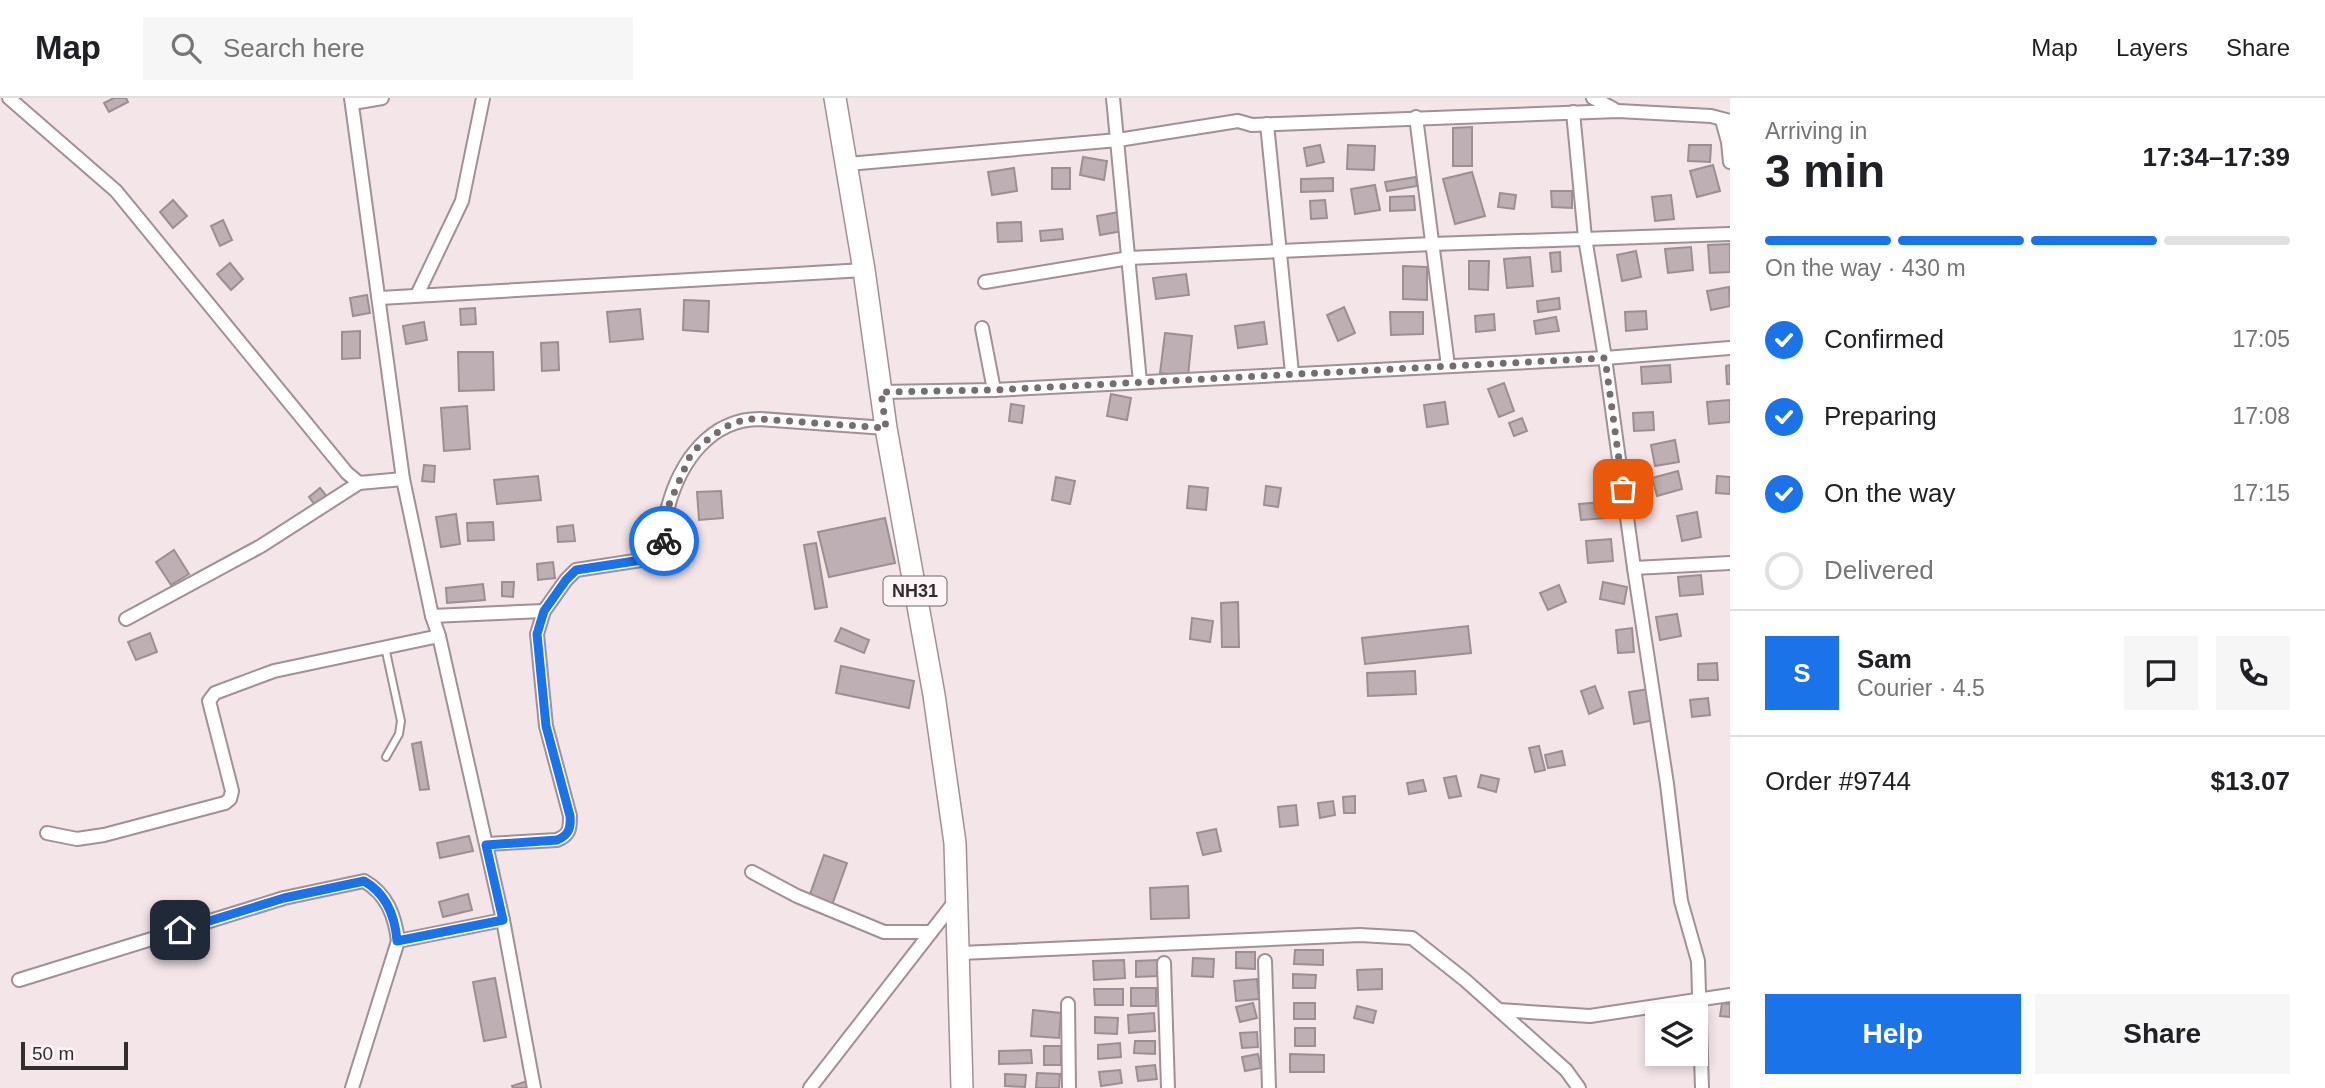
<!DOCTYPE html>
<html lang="en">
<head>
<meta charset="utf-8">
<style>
  body { margin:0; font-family:Arial,sans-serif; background:#f6f6f6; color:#202124; height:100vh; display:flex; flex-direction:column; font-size:26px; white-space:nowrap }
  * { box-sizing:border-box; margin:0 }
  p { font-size:23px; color:#757577 }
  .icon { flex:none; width:38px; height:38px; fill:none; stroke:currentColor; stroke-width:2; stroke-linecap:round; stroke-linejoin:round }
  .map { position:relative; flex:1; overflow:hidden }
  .side { display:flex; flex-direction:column; background:#fff; width:595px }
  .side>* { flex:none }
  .tools { position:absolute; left:1645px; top:905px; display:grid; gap:14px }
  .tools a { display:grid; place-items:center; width:63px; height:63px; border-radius:0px; background:#fff; box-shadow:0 4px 10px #0003; font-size:35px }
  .scale { position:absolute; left:21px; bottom:18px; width:107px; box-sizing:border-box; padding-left:7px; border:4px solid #332d2f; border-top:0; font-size:19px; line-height:24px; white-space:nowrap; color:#332d2f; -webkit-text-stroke:5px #fdf4f7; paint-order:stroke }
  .pin { position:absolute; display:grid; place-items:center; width:60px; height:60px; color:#fff; margin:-30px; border-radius:14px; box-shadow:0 4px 10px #0006 }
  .courier { position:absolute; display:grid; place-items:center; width:70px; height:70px; margin:-35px; border:5px solid #1a73e8; border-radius:50%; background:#fff; color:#222; box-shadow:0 2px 9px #0007 }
  .head em { font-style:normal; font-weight:800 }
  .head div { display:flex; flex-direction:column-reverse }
  .head { display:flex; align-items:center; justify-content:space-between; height:119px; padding:0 35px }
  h1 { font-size:46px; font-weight:800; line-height:52px }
  .bar { display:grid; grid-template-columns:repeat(4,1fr); gap:10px 7px; align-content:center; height:84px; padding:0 35px }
  .bar i { height:9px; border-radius:5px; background:#e0e0e0 }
  .bar .on { background:#1a73e8 }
  .bar p { grid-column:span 4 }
  .line { display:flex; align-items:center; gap:18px; padding:0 35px; border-top:2px solid #e0e0e0 }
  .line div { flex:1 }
  .round { display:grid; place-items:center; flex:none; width:74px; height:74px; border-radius:0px; background:#f6f6f6 }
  ol { padding:0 35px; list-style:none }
  li { display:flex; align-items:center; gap:21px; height:77px }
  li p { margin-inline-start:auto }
  li .icon { padding:7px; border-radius:50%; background:#1a73e8; color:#fff; stroke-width:4 }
  li:last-child { color:#757577 }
  li i { width:38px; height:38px; border:4px solid #e0e0e0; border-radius:50% }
  .action { display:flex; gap:14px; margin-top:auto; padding:14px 35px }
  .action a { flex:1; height:80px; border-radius:0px; background:#1a73e8; color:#fff; font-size:28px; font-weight:800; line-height:80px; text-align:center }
  .action a+a { background:#f6f6f6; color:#202124 }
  header { display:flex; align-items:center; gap:42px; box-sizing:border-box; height:98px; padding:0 35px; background:#fff; border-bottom:2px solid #e0e0e0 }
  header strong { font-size:33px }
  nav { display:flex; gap:38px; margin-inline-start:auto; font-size:24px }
  .search { width:490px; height:63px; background:#f6f6f6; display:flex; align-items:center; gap:18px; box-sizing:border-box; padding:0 24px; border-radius:0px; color:#757577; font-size:26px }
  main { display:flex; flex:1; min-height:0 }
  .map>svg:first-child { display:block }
</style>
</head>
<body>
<header>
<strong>Map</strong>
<div class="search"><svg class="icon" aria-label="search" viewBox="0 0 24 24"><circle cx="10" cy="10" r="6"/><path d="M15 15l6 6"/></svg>Search here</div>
<nav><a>Map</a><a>Layers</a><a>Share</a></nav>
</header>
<main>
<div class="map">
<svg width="1730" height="990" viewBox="0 0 1730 990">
  <rect width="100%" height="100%" fill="#f4e5e9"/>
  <g fill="#bdafb3" stroke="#9c8f92" stroke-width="2">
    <path d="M114 0H126L128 4 109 14 104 5Z"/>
    <path d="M1472 29V68H1453V30Z"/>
    <path d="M1320 47 1324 64 1307 68 1304 50Z"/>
    <path d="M1348 47 1375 48 1374 72 1347 71Z"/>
    <path d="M1689 47H1711L1710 64 1688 63Z"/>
    <path d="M1083 59 1107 63 1104 82 1080 77Z"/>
    <path d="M1713 67 1720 93 1697 99 1690 73Z"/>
    <path d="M1014 70 1017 93 992 97 988 74Z"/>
    <rect x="1052" y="70" width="18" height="21"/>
    <path d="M1472 74 1485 118 1455 126 1443 81Z"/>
    <path d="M1416 79 1417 88 1387 93 1385 84Z"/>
    <path d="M1333 80V93L1301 94V81Z"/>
    <path d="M1375 87 1380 112 1355 116 1351 91Z"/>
    <path d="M1551 93H1572V110L1552 109Z"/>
    <path d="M1500 95 1516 97 1514 111 1498 109Z"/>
    <path d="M1671 97 1674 121 1655 123 1652 99Z"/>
    <path d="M1414 98 1415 112 1390 113V99Z"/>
    <path d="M173 102 187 118 173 130 160 114Z"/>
    <path d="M1325 102 1327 120 1311 121 1310 103Z"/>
    <path d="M1119 114 1123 133 1100 137 1097 118Z"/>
    <path d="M223 122 232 142 220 148 211 128Z"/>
    <path d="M1021 124 1022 143 998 144 997 125Z"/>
    <path d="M1062 131 1063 141 1041 143 1040 133Z"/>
    <path d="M1730 146V174L1710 175 1708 147Z"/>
    <path d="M1691 149 1693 172 1668 175 1665 151Z"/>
    <path d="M1636 153 1641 179 1622 183 1617 157Z"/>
    <path d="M1560 154 1561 173 1552 174 1550 155Z"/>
    <path d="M1530 159 1533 188 1507 190 1504 161Z"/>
    <path d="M1469 163H1489L1488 192 1469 191Z"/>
    <path d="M230 165 243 181 231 192 217 176Z"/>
    <path d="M1403 168 1427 169V202L1403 201Z"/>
    <path d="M1186 176 1189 197 1156 201 1153 180Z"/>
    <path d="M1729 189 1730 208 1711 212 1707 193Z"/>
    <path d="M367 197 370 215 353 218 350 200Z"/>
    <path d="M1559 200 1560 211 1538 214 1537 203Z"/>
    <path d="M684 202 709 203 708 234 683 232Z"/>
    <path d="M1344 209 1355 235 1338 243 1327 217Z"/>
    <path d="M475 210 476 226 461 227 460 211Z"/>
    <path d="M640 211 643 241 610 244 607 214Z"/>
    <path d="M1646 213 1647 231 1626 233 1625 214Z"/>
    <path d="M1390 214H1423V236L1391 237Z"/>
    <path d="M1494 216 1495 232 1476 234 1475 218Z"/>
    <path d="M1556 219 1559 233 1536 236 1534 223Z"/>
    <path d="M424 224 427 242 406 246 403 228Z"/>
    <path d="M1264 224 1267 246 1238 250 1235 228Z"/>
    <path d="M360 233V260L342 261V234Z"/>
    <path d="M1165 235 1192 238 1188 278 1160 275Z"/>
    <path d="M558 244 559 272 542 273 541 245Z"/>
    <path d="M458 254H493L494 292 459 293Z"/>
    <path d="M1670 267 1671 284 1642 286 1641 269Z"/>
    <path d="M1730 267V286H1727L1726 268Z"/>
    <path d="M1504 285 1514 313 1499 319 1488 291Z"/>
    <path d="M1111 296 1131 300 1127 322 1107 318Z"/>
    <path d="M1730 302V324L1709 326 1707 304Z"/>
    <path d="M1445 304 1448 326 1427 329 1424 307Z"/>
    <path d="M1011 306 1024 308 1022 325 1009 323Z"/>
    <path d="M467 308 470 351 444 353 441 310Z"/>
    <path d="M1653 314 1654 332 1634 333 1633 315Z"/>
    <path d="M1522 320 1527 333 1514 338 1509 325Z"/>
    <path d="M1675 342 1679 364 1655 368 1651 347Z"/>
    <path d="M424 367 435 368 434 384 422 383Z"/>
    <path d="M1678 373 1682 391 1657 398 1652 380Z"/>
    <path d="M538 378 541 402 497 406 494 382Z"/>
    <path d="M1717 378 1730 379V396L1716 395Z"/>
    <path d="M1056 379 1075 383 1070 406 1052 402Z"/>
    <path d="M1189 388 1208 390 1206 412 1187 410Z"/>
    <path d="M1266 388 1281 390 1278 409 1264 407Z"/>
    <path d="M320 390 329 401 317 410 309 399Z"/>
    <path d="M721 393 723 420 699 422 697 394Z"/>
    <path d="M1603 404 1605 420 1581 422 1579 406Z"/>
    <path d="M1697 414 1701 439 1682 443 1677 418Z"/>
    <path d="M456 416 460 446 441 449 436 419Z"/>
    <path d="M885 420 895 465 829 479 818 434Z"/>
    <path d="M493 424 494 442 468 443 467 425Z"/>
    <path d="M573 427 575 443 558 444 557 429Z"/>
    <path d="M1611 441 1613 463 1588 465 1586 443Z"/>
    <path d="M816 445 827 509 815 511 804 447Z"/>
    <path d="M174 452 189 476 171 487 156 464Z"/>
    <path d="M553 464 555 480 538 482 537 466Z"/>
    <path d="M1701 477 1703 496 1680 498 1678 479Z"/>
    <path d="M502 484H514L513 499 502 498Z"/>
    <path d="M1603 484 1627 489 1624 506 1600 501Z"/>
    <path d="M483 486 485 502 447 505 446 490Z"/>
    <path d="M1559 487 1566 504 1548 512 1540 495Z"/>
    <path d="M1238 504 1239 549H1222L1221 505Z"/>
    <path d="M1677 516 1681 538 1660 542 1656 519Z"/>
    <path d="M1192 520 1213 523 1210 544 1190 541Z"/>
    <path d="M1468 528 1471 555 1365 566 1362 540Z"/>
    <path d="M841 530 869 542 864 555 835 543Z"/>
    <path d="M1632 530 1634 554 1618 555 1616 532Z"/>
    <path d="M150 535 157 554 136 562 128 544Z"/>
    <path d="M1717 565 1718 582H1698V566Z"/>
    <path d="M841 568 914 583 909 610 836 595Z"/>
    <path d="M1415 573 1416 596 1368 598 1367 575Z"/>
    <path d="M1595 588 1603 610 1589 616 1581 593Z"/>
    <path d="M1649 591 1655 622 1634 626 1629 594Z"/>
    <path d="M1708 600 1710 617 1692 619 1690 602Z"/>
    <path d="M421 644 429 691 420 692 412 646Z"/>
    <path d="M1539 648 1545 672 1535 674 1529 650Z"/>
    <path d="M1562 653 1565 667 1548 670 1545 657Z"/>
    <path d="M1481 677 1499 681 1496 694 1478 689Z"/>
    <path d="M1456 678 1461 698 1449 700 1444 680Z"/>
    <path d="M1423 682 1426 693 1409 696 1407 685Z"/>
    <path d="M1355 698V715H1344L1343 699Z"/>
    <path d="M1333 703 1335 717 1320 720 1318 705Z"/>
    <path d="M1296 707 1298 727 1280 729 1278 709Z"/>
    <path d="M1216 731 1221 753 1203 757 1197 735Z"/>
    <path d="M469 738 473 753 440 760 437 745Z"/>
    <path d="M824 757 847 765 832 807 809 799Z"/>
    <path d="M1188 788 1189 820 1151 821 1150 790Z"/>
    <path d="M468 796 472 812 443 819 439 804Z"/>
    <path d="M1295 852H1323V867L1294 866Z"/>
    <path d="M1236 854H1255V871L1236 870Z"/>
    <path d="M1193 860 1214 861 1213 879 1192 878Z"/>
    <path d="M1124 862 1125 880 1094 882 1093 863Z"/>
    <path d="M1157 862V878L1136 879V863Z"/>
    <path d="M1382 871V891L1358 892 1357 872Z"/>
    <path d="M1293 876 1316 877 1315 890H1293Z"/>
    <path d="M495 880 506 939 484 943 473 884Z"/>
    <path d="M1257 881 1259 901 1236 903 1234 883Z"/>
    <rect x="1131" y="890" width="25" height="18"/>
    <path d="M1094 891H1123V907H1095Z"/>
    <path d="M1253 905 1257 920 1240 924 1236 909Z"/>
    <rect x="1294" y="905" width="21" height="16"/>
    <path d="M1722 905 1730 906V919L1720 918Z"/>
    <path d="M1357 908 1376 913 1373 925 1354 920Z"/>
    <path d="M1033 912 1061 915 1059 940 1031 938Z"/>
    <path d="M1154 915 1155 933 1129 935 1128 917Z"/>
    <path d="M1095 919 1118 920 1117 936 1095 935Z"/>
    <rect x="1295" y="930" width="20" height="18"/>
    <path d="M1257 934 1258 949 1242 950 1240 935Z"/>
    <path d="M1135 943H1155V956L1134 955Z"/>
    <path d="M1120 945 1121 959 1098 961V947Z"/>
    <rect x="1044" y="948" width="17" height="19"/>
    <path d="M1031 952 1032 965 999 966V953Z"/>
    <path d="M1258 956 1261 970 1245 973 1242 959Z"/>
    <path d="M1290 956 1324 957V974H1290Z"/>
    <path d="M1155 967 1157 981 1138 983 1136 969Z"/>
    <path d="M1120 972 1122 985 1101 988 1099 974Z"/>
    <path d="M1037 975 1060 976 1059 990H1036Z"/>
    <path d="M1005 976 1026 977 1025 989 1005 988Z"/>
    <path d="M527 983 529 990H513L512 988Z"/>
  </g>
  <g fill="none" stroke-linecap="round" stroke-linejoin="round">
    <defs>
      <path id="service" d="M385 549 401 623 399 636 386 659"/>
      <g id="minor">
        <path d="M9 0 116 93 347 375 359 385 403 381"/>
        <path d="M351 0 403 381 432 518 439 538 503 822 534 990"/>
        <path d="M1113 0 1140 284"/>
        <path d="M1593 0 1614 11"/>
        <path d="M353 5 382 0"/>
        <path d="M1573 14 1585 140 1605 260 1634 470 1667 686 1681 803 1698 863 1702 990"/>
        <path d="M1416 19 1448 268"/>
        <path d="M1722 22 1728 44 1730 64"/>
        <path d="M1267 26 1292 275"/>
        <path d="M848 66 1118 42 1238 23 1252 27 1618 13 1711 18 1730 23"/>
        <path d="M985 184 1129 160 1432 146 1730 136"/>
        <path d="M417 197 462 103 483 0"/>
        <path d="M380 200 864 172"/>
        <path d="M982 230 994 292"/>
        <path d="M881 294 994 292 1605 260 1730 250"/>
        <path d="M1634 470 1730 465"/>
        <path d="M432 518 544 513"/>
        <path d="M126 521 261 448 359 385"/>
        <path d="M47 735 77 741 104 737 225 705 230 701 232 693 209 603 215 595 274 573 439 538"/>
        <path d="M487 746 557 742C570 737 570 730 570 718L546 628 537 536 544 513 566 482 576 472 648 461C672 447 661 431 668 409 680 364 710 321 760 321L886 330"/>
        <path d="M752 774 797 798 884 834H931"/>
        <path d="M960 855 1360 837 1412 840 1465 882 1566 972 1579 990"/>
        <path d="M1265 863 1269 990"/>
        <path d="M1164 865 1168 990"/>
        <path d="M19 882 284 800 364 783C387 796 395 818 398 843L503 822"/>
        <path d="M1068 906 1069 990"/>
        <path d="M1499 912 1590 918 1730 897"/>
        <path d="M352 990 398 843"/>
        <path d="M810 990 956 802"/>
      </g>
      <path id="trunk" d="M835 0 864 172 886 330 934 597 955 745 962 990"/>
    </defs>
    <use href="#service" stroke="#9f9195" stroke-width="10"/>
    <use href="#minor" stroke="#9f9195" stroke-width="16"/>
    <use href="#trunk" stroke="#9f9195" stroke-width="24"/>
    <use href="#service" stroke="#fff" stroke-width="6"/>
    <use href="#minor" stroke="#fff" stroke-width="12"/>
    <use href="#trunk" stroke="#fff" stroke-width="21"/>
  </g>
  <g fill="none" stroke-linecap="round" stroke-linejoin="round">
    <path stroke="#776d70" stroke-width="7" stroke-dasharray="0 12.6" d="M664 443 668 409 690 358 699 348 725 329 745 321H760L886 330 881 294 994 292 1605 260 1623 391"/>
    <path stroke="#1a73e8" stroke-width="9" d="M180 832 284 800 364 783C387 796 395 818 397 843L503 822 486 747 557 742C569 737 571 730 570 718L546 628 537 536 544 513 566 482 576 472 648 461C656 457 663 452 664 443"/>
  </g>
  <g text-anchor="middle" stroke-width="6" stroke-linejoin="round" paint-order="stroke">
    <rect fill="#fdf4f7" stroke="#70696b" stroke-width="2" x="883.5" y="478.5" width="63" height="29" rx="5"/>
    <g font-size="18" font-weight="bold" fill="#332d2f">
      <text x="915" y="499">NH31</text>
    </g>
  </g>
</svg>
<div class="tools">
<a><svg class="icon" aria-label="layers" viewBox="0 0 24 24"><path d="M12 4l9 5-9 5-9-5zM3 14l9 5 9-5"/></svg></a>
</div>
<div class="scale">50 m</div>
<div class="pin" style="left:1623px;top:391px;background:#ea580c"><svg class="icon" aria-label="bag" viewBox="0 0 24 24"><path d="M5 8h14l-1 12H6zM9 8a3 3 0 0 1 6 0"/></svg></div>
<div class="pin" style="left:180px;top:832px;background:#1f2937"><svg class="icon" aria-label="home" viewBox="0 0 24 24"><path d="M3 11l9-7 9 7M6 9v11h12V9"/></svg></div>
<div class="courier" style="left:664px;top:443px"><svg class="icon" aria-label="bike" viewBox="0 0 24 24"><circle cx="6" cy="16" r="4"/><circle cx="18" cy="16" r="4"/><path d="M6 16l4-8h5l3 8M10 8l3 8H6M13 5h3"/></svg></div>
</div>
<section class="side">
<div class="head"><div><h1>3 min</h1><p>Arriving in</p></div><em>17:34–17:39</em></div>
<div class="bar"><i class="on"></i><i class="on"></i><i class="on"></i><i></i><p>On the way · 430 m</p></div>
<ol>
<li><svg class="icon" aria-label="check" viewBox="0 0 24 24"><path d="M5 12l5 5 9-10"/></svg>Confirmed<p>17:05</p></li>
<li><svg class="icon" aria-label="check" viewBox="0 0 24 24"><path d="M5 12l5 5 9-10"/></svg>Preparing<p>17:08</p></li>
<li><svg class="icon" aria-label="check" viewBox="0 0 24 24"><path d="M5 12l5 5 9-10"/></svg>On the way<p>17:15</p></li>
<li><i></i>Delivered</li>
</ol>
<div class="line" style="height:126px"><b class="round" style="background:#1a73e8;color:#fff">S</b><div><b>Sam</b><p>Courier · 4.5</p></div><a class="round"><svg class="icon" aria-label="chat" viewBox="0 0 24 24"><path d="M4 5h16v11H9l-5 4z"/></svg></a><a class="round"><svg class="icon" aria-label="phone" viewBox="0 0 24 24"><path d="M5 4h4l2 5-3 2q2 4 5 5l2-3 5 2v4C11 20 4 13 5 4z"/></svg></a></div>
<div class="line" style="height:91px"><div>Order #9744</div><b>$13.07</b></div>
<div class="action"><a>Help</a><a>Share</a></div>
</section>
</main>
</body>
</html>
